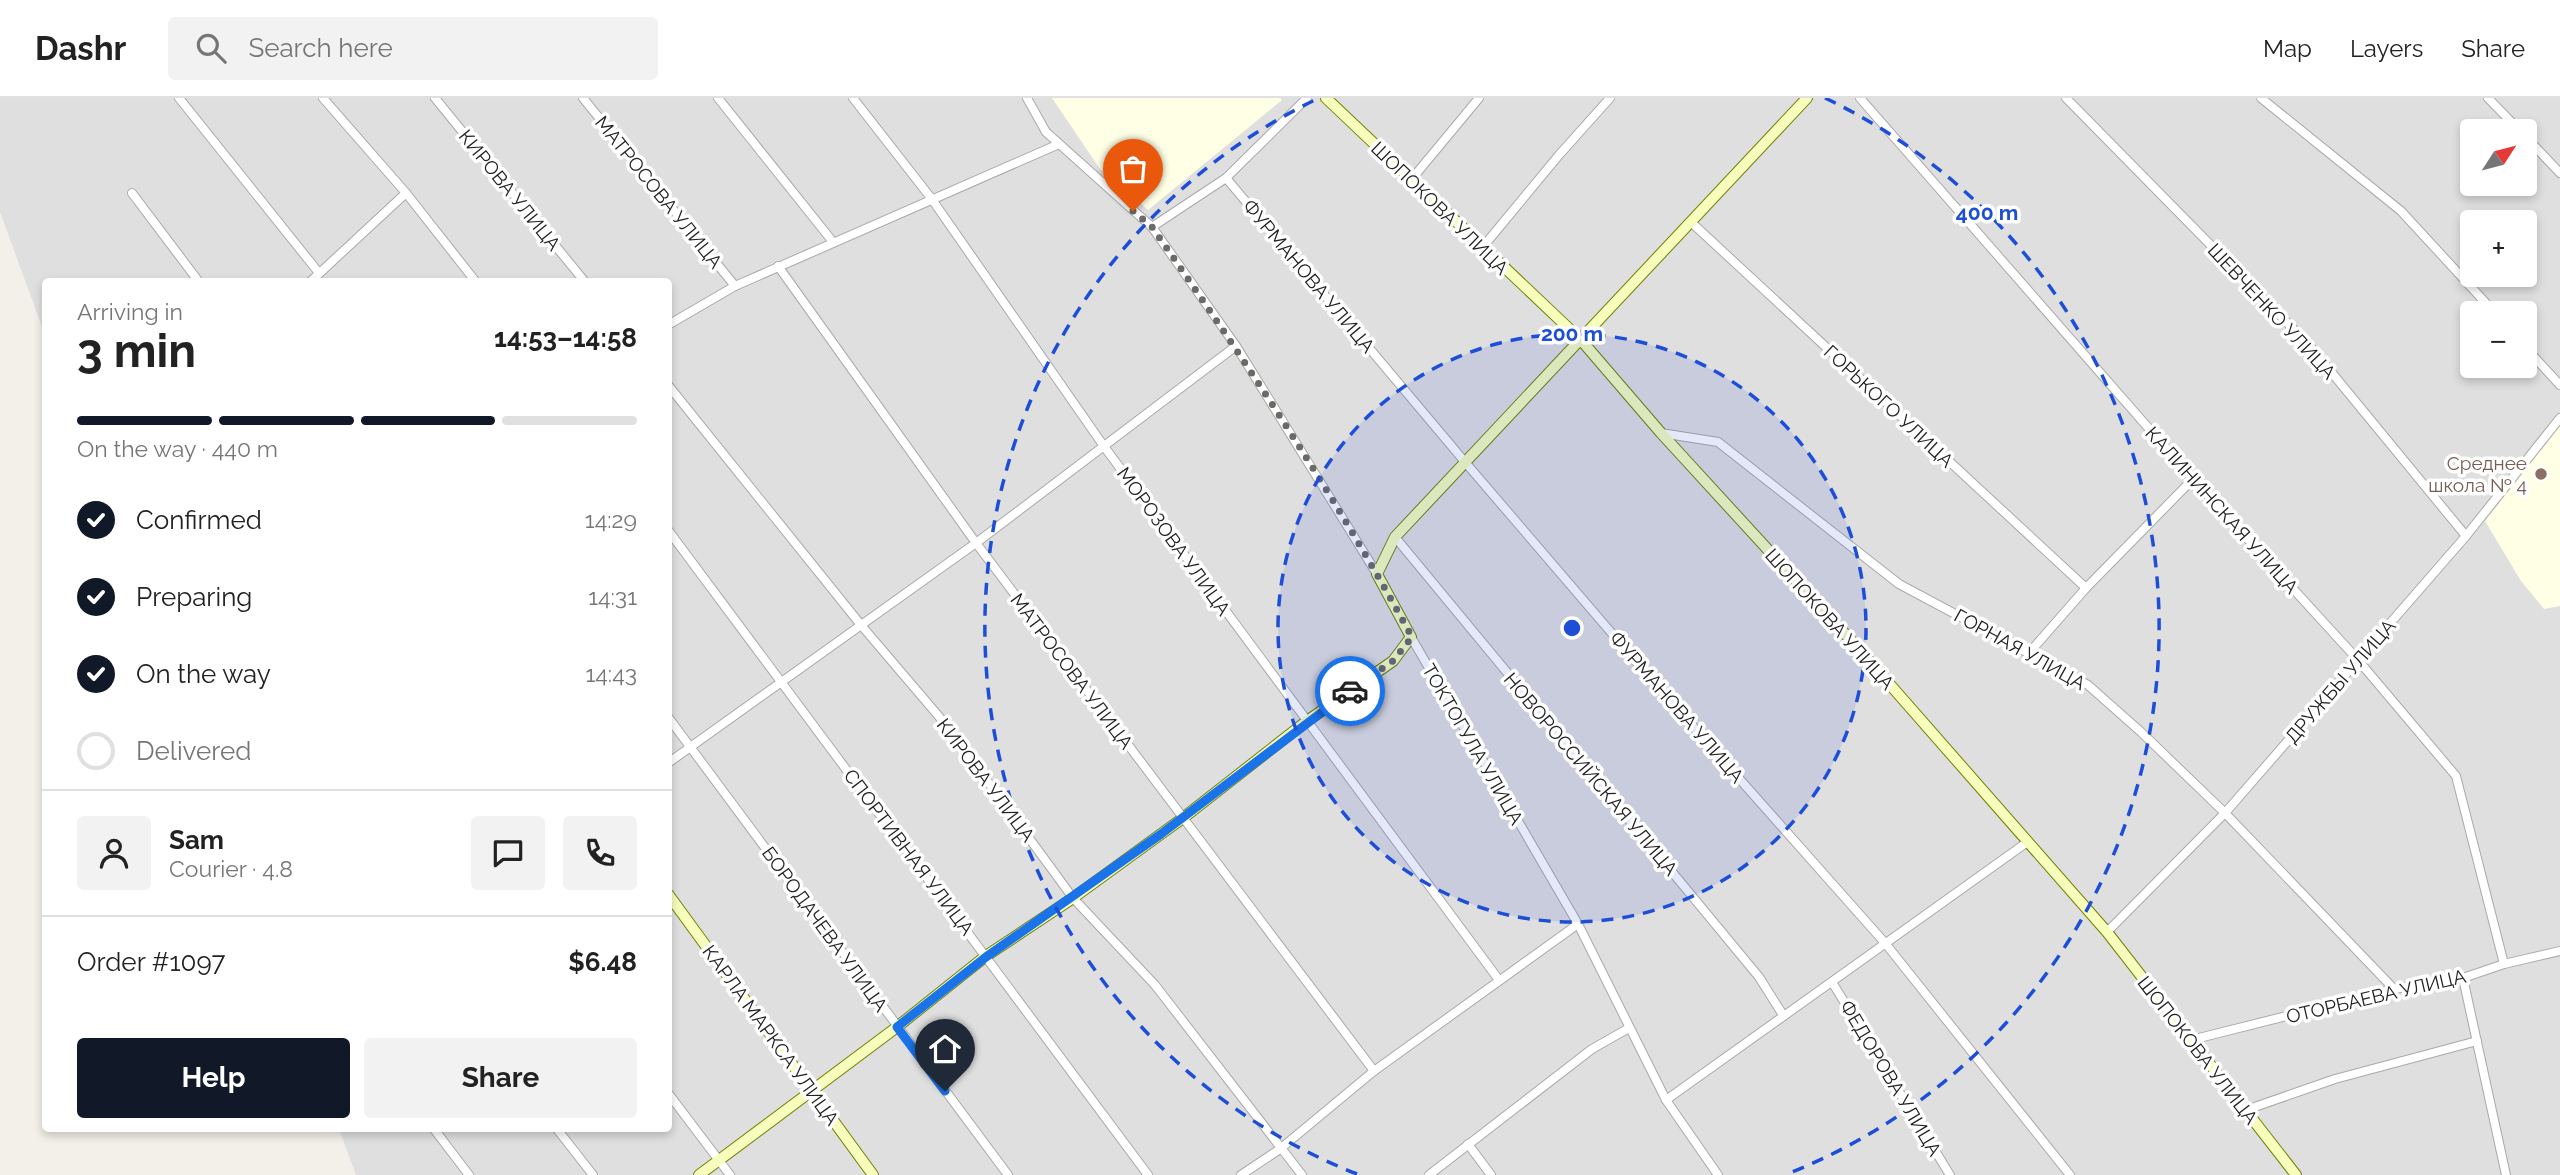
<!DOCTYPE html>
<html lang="en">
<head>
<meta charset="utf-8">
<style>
  body { margin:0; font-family:Raleway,sans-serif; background:#f2f2f2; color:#222; height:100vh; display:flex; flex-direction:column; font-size:26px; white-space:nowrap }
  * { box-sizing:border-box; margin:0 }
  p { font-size:23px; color:#767676 }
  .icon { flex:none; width:38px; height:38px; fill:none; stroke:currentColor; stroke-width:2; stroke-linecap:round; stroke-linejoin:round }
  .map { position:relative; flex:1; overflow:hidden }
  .drawer { position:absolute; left:42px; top:180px; width:630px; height:854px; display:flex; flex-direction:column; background:#fff; border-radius:7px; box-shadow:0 4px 10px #0003 }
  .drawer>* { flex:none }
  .needle { width:46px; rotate:54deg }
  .buttons { position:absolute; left:2460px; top:21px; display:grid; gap:14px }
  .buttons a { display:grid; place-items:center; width:77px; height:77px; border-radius:7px; background:#fff; box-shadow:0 4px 10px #0003; font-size:35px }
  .pin { position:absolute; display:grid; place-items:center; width:60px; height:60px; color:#fff; margin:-72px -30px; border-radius:50% 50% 50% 0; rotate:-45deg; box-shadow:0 0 7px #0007 }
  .pin .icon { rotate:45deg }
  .courier { position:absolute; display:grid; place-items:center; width:70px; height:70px; margin:-35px; border:5px solid #1a73e8; border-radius:50%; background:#fff; color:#222; box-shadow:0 2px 9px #0007 }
  .headline em { font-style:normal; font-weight:700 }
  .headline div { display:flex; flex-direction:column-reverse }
  .headline { display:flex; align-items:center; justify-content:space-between; height:119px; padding:0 35px }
  h1 { font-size:46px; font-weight:700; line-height:52px }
  .bar { display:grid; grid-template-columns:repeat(4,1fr); gap:10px 7px; align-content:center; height:84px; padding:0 35px }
  .bar i { height:9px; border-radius:5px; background:#e0e0e0 }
  .bar .selected { background:#111827 }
  .bar p { grid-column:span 4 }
  .line { display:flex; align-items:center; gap:18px; padding:0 35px; border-top:2px solid #e0e0e0 }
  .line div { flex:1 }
  .round { display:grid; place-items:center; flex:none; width:74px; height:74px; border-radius:7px; background:#f2f2f2 }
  ol { padding:0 35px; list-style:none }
  li { display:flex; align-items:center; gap:21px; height:77px }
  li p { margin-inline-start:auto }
  li .icon { padding:7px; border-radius:50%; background:#111827; color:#fff; stroke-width:4 }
  li:last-child { color:#767676 }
  li i { width:38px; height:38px; border:4px solid #e0e0e0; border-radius:50% }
  .button { display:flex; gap:14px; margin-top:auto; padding:14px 35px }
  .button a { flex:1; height:80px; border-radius:7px; background:#111827; color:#fff; font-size:28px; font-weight:700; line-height:80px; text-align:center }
  .button a+a { background:#f2f2f2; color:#222 }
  header { display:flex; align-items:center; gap:42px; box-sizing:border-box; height:98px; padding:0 35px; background:#fff; border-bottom:2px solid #e0e0e0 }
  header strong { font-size:33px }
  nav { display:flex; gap:38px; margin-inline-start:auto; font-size:24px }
  .search { width:490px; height:63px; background:#f2f2f2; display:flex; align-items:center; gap:18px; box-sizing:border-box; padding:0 24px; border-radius:7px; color:#767676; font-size:26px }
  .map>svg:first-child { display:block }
</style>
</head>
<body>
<header>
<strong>Dashr</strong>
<div class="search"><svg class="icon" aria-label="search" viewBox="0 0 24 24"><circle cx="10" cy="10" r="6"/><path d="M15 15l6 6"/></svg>Search here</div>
<nav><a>Map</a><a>Layers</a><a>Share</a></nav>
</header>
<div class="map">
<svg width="2560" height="1077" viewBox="0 0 2560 1077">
  <rect width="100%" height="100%" fill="#f2f0e8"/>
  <path fill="#e0dfdf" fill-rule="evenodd" d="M0 0H2560V1077H356L339 1031H668V184H46L45 237 0 114ZM2473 33H2525V86H2473ZM2473 124H2525V177H2473ZM2473 215H2525V268H2473Z"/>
  <g fill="#feffe5">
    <path d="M1052 0H1280L1282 2 1148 112 1100 71Z"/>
    <path d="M2560 328V508L2544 511 2521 483 2485 423Z"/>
  </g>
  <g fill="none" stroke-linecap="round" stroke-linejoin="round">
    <defs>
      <g id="street">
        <path d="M179 0 319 175"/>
        <path d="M323 0 406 95 476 184"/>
        <path d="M435 0 585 184"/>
        <path d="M583 0 735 188"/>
        <path d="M718 0 833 144"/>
        <path d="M853 0 931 100 1103 347 1499 882"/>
        <path d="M1027 0 1046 34 1152 129 1236 248 1377 476"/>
        <path d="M1860 0 2193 381 2358 562 2456 678 2504 866"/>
        <path d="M2066 0 2309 247 2466 438"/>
        <path d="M2261 0 2401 113 2495 215"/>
        <path d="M2488 0 2520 33"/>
        <path d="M2525 38 2560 75"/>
        <path d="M1226 80 1465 364 1657 588 1885 845 2070 1077"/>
        <path d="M1411 82 1479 0"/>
        <path d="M132 95 199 184"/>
        <path d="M1692 125 2086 490"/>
        <path d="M1152 129 1226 80 1307 0"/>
        <path d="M1482 150 1559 57 1610 0"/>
        <path d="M778 168 976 445 1374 973"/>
        <path d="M310 184 406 95"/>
        <path d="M668 227 735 188 1059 46"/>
        <path d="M2525 249 2560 287"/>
        <path d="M668 287 861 527 947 628 1073 800 1155 887 1302 1077"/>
        <path d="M1661 335 1718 344 1899 486 2088 587 2141 634 2225 715 2394 891"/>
        <path d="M668 432 1148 1077"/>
        <path d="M1395 439 1759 879 1783 917"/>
        <path d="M1411 539 1578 826 1666 1002 1718 1077"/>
        <path d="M2029 555 2086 490 2193 381"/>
        <path d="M668 619 1008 1077"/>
        <path d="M668 665 976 445 1236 248"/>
        <path d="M2107 834 2225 715 2466 438 2560 320"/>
        <path d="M2463 880 2506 1077"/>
        <path d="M1832 884 1950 1077"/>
        <path d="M2191 942 2394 891 2463 880 2504 866 2560 853"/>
        <path d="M668 995 730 1077"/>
        <path d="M1666 1002 2026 745"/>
        <path d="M2246 1012 2335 981 2477 943"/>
        <path d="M434 1031 469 1077"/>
        <path d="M557 1031 593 1077"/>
        <path d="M1468 1046 1491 1077"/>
        <path d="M1241 1077 1280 1051 1374 973 1578 826"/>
        <path d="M1429 1077 1592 951 1629 930"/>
      </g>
      <g id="secondary">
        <path d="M1326 0 1581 242 1661 335 1857 549 2107 834 2296 1077"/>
        <path d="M668 796 873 1077"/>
        <path d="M699 1077 897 929 986 858 1073 800 1183 720 1307 623 1393 563 1411 539 1377 476 1395 439 1807 0"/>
      </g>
    </defs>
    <use href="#street" stroke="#a9a9a9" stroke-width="10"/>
    <use href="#secondary" stroke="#6e8200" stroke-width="12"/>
    <use href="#street" stroke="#fff" stroke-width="8"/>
    <use href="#secondary" stroke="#f7fdbb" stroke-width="10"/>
  </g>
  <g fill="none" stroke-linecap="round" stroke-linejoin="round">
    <path stroke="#6b6a67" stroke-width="7" stroke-dasharray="0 12.6" d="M1133 113 1152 129C1245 262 1334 396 1412 539L1393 563 1350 593"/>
    <path stroke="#1a73e8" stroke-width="9" d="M945 993 897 929 986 859 1161 736 1350 593"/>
  </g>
  <circle cx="1572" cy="530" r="294" fill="#1d4ed8" fill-opacity=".12"/>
  <g fill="none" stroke="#1d4ed8" stroke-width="3.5" stroke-dasharray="12 9">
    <circle cx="1572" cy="530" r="294"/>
    <path d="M1357 1076A587 587 0 0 1 1319 0M1825 0A587 587 0 0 1 1787 1076"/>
  </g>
  <circle fill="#8d6e63" stroke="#fff" stroke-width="2.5" cx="2541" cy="376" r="7"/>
  <g text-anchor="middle" stroke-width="7" stroke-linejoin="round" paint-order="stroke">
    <g font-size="19" fill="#222" stroke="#fff">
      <text transform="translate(510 92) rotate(51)" y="7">КИРОВА УЛИЦА</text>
      <text transform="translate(659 94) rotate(51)" y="7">МАТРОСОВА УЛИЦА</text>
      <text transform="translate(1440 110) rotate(44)" y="7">ШОПОКОВА УЛИЦА</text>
      <text transform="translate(1309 178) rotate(50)" y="7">ФУРМАНОВА УЛИЦА</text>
      <text transform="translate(2272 213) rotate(47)" y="7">ШЕВЧЕНКО УЛИЦА</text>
      <text transform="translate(1889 308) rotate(43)" y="7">ГОРЬКОГО УЛИЦА</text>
      <text transform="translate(2222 412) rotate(48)" y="7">КАЛИНИНСКАЯ УЛИЦА</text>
      <text transform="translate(1174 443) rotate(54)" y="7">МОРОЗОВА УЛИЦА</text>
      <text transform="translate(1830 521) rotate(48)" y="7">ШОПОКОВА УЛИЦА</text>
      <text transform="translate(2020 551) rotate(29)" y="7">ГОРНАЯ УЛИЦА</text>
      <text transform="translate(1072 573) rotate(53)" y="7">МАТРОСОВА УЛИЦА</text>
      <text transform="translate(2340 583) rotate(-49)" y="7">ДРУЖБЫ УЛИЦА</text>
      <text transform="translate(1677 609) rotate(49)" y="7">ФУРМАНОВА УЛИЦА</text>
      <text transform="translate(1473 646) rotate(60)" y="7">ТОКТОГУЛА УЛИЦА</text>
      <text transform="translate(1591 676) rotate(50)" y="7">НОВОРОССИЙСКАЯ УЛИЦА</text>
      <text transform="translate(986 682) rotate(53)" y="7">КИРОВА УЛИЦА</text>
      <text transform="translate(909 754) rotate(53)" y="7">СПОРТИВНАЯ УЛИЦА</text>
      <text transform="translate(825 831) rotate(54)" y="7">БОРОДАЧЕВА УЛИЦА</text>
      <text transform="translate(2376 898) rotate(-13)" y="7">ОТОРБАЕВА УЛИЦА</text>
      <text transform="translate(771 937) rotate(54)" y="7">КАРЛА МАРКСА УЛИЦА</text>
      <text transform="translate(2198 952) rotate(52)" y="7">ШОПОКОВА УЛИЦА</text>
      <text transform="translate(1891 980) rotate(59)" y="7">ФЕДОРОВА УЛИЦА</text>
    </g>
    <g font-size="19" fill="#785e54" stroke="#fff" text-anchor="end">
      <text x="2527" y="372">Среднее<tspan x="2527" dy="22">школа № 4</tspan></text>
    </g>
  </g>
  <circle cx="1572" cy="530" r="10" fill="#1d4ed8" stroke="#fff" stroke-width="3.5"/>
  <g font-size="21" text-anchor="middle" font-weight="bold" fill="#1d4ed8" stroke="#fff" stroke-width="7" stroke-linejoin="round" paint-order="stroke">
    <text x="1987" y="122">400 m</text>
    <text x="1572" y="243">200 m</text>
  </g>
</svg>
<div class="buttons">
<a><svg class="needle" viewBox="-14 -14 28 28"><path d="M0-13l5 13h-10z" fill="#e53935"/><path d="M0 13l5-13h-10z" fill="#767676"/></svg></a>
<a>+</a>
<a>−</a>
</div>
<div class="pin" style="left:1133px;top:113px;background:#ea580c"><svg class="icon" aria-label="bag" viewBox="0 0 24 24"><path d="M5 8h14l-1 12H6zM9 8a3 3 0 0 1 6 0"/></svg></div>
<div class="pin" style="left:945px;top:993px;background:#1f2937"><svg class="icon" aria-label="home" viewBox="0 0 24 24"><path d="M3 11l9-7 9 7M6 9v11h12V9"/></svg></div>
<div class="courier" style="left:1350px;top:593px"><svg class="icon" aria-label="car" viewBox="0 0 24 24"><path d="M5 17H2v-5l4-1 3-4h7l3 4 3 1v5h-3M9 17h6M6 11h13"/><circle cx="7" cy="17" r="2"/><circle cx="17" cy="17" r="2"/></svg></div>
<section class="drawer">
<div class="headline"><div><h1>3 min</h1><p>Arriving in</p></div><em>14:53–14:58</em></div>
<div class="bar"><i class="selected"></i><i class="selected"></i><i class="selected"></i><i></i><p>On the way · 440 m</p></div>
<ol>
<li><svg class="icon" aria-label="check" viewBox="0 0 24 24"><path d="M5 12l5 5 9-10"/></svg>Confirmed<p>14:29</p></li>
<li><svg class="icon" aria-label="check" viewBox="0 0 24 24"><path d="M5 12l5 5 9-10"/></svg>Preparing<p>14:31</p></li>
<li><svg class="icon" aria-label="check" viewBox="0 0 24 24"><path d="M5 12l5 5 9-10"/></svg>On the way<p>14:43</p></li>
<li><i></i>Delivered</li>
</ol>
<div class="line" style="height:126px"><a class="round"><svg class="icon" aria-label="person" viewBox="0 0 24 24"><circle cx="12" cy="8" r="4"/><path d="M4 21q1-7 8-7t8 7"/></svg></a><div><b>Sam</b><p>Courier · 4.8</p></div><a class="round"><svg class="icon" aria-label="chat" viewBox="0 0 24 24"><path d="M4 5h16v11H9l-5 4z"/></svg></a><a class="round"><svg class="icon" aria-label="phone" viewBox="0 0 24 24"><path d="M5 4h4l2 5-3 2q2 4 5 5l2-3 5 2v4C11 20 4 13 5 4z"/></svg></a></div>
<div class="line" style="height:91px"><div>Order #1097</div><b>$6.48</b></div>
<div class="button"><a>Help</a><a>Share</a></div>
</section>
</div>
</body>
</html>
